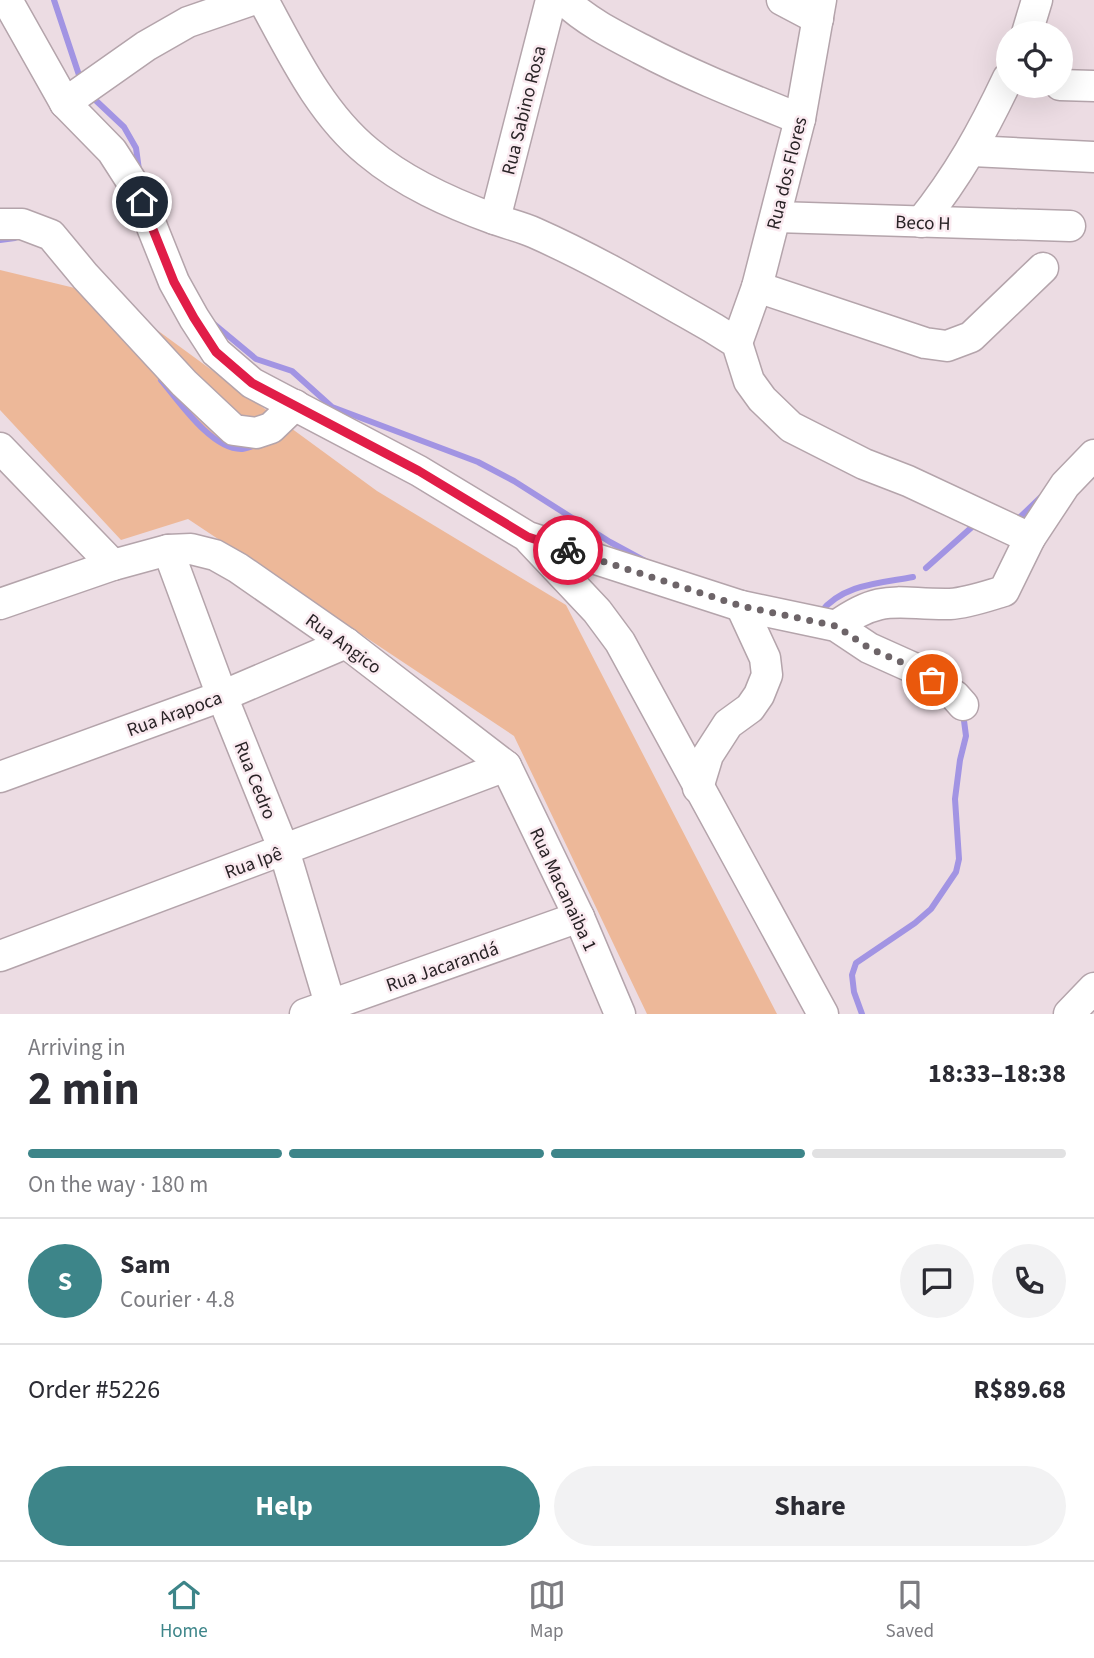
<!DOCTYPE html>
<html lang="en">
<head>
<meta charset="utf-8">
<style>
  body { margin:0; font-family:"Source Sans 3",sans-serif; background:#f2f2f3; color:#2b2b33; height:100vh; display:flex; flex-direction:column; font-size:26px; white-space:nowrap }
  * { box-sizing:border-box; margin:0 }
  p { font-size:23px; color:#7c7c81 }
  .icon { flex:none; width:38px; height:38px; fill:none; stroke:currentColor; stroke-width:2; stroke-linecap:round; stroke-linejoin:round }
  .map { position:relative; height:1014px; overflow:hidden }
  .panel { display:flex; flex-direction:column; background:#fff; flex:1 }
  .panel>* { flex:none }
  .controls { position:absolute; left:996px; top:21px; display:grid; gap:14px }
  .controls a { display:grid; place-items:center; width:77px; height:77px; border-radius:50%; background:#fff; box-shadow:0 7px 28px #0002; font-size:35px }
  .pin { position:absolute; display:grid; place-items:center; width:60px; height:60px; color:#fff; margin:-30px; border:4px solid #fff; border-radius:50%; box-shadow:0 2px 7px #0007 }
  .courier { position:absolute; display:grid; place-items:center; width:70px; height:70px; margin:-35px; border:5px solid #e11d48; border-radius:50%; background:#fff; color:#222; box-shadow:0 2px 9px #0007 }
  .headline em { font-style:normal; font-weight:700 }
  .headline div { display:flex; flex-direction:column-reverse }
  .headline { display:flex; align-items:center; justify-content:space-between; height:119px; padding:0 28px }
  h1 { font-size:46px; font-weight:700; line-height:52px }
  .bar { display:grid; grid-template-columns:repeat(4,1fr); gap:10px 7px; align-content:center; height:84px; padding:0 28px }
  .bar i { height:9px; border-radius:5px; background:#e1e1e2 }
  .bar .current { background:#3d8589 }
  .bar p { grid-column:span 4 }
  .line { display:flex; align-items:center; gap:18px; padding:0 28px; border-top:2px solid #e1e1e2 }
  .line div { flex:1 }
  .round { display:grid; place-items:center; flex:none; width:74px; height:74px; border-radius:37px; background:#f2f2f3 }
  .button { display:flex; gap:14px; margin-top:auto; padding:14px 28px }
  .button a { flex:1; height:80px; border-radius:42px; background:#3d8589; color:#fff; font-size:28px; font-weight:700; line-height:80px; text-align:center }
  .button a+a { background:#f2f2f3; color:#2b2b33 }
  .menu { display:flex; justify-content:space-around; align-items:center; height:98px; border-top:2px solid #e1e1e2; background:#fff; font-size:19px; color:#7c7c81 }
  .menu a { display:grid; justify-items:center; gap:4px }
  .menu .current { color:#3d8589 }
  .map>svg:first-child { display:block }
</style>
</head>
<body>
<div class="map">
<svg width="1094" height="1014" viewBox="0 0 1094 1014">
  <rect width="100%" height="100%" fill="#ecdce3"/>
  <path fill="#edb899" d="M0 270 112 297 377 491 566 605 777 1014H647L514 736 188 519 121 540 0 410Z"/>
  <g fill="none" stroke-linecap="round" stroke-linejoin="round">
    <g stroke="#a294e3" stroke-width="6">
      <path d="M54 0 81 81"/>
      <path d="M90 95 124 127 136 148 139 170"/>
      <path d="M0 240 15 238"/>
      <path d="M214 324 256 359 292 371 332 407 478 462 514 481 610 542 645 561"/>
      <path d="M161 380C179 401 211 449 241 449 245 449 252 446 257 445"/>
      <path d="M1016 521 1041 497"/>
      <path d="M926 568 972 527 978 525"/>
      <path d="M820 613C842 584 881 583 913 577"/>
      <path d="M862 1014 854 992 852 975 856 963 915 923 931 909 956 872 959 859 955 799 960 760 966 736 963 713"/>
    </g>
    <defs>
      <g id="minor">
        <path d="M7 0 65 103 112 151 130 179 142 202 174 282 194 318 216 352 252 383 419 471 528 537 741 606 836 626 869 648 918 670 955 696 963 705"/>
        <path d="M263 0C292 53 320 113 368 152 405 183 450 203 494 219 508 224 522 227 535 233 596 260 655 295 713 328L737 343 749 381 762 399 791 427 864 464 908 481 1030 538"/>
        <path d="M564 0C586 21 614 35 641 49 692 76 746 97 800 119"/>
        <path d="M782 0 818 19"/>
        <path d="M1027 33 1037 0"/>
        <path d="M1060 85 1094 86"/>
        <path d="M65 103 146 46 188 22 252 0"/>
        <path d="M972 151 1094 157"/>
        <path d="M776 217 1070 226"/>
        <path d="M495 219 551 0"/>
        <path d="M921 222C958 176 983 131 1008 78"/>
        <path d="M0 224H22L51 235 85 276 184 383 234 430 256 433 271 428 295 405"/>
        <path d="M757 287 925 343 947 346 971 337 1043 268"/>
        <path d="M737 343 757 287 800 119 821 0"/>
        <path d="M0 448 113 565"/>
        <path d="M530 540 597 611 620 642 823 1014"/>
        <path d="M168 550 222 696 284 850 333 1014"/>
        <path d="M0 604 113 565 168 550 191 549 215 555 238 568 346 643 506 766 579 917 620 1014"/>
        <path d="M836 626C883 592 898 605 950 604 968 603 987 596 1004 591L1030 538 1065 485 1094 455"/>
        <path d="M0 777 222 696 346 643"/>
        <path d="M698 788 708 755 728 724 750 708 759 695 767 675 765 658 741 606"/>
        <path d="M0 956 506 766"/>
        <path d="M305 1014 579 917"/>
        <path d="M1069 1014 1094 988"/>
      </g>
    </defs>
    <use href="#minor" stroke="#b4a4ab" stroke-width="33"/>
    <use href="#minor" stroke="#fff" stroke-width="30"/>
  </g>
  <g fill="none" stroke-linecap="round" stroke-linejoin="round">
    <path stroke="#6d6468" stroke-width="7" stroke-dasharray="0 12.6" d="M568 550 741 606 836 626 869 648 919 670 932 680"/>
    <path stroke="#e11d48" stroke-width="9" d="M142 202 174 282 194 318 216 352 252 383 419 471 528 537 568 550"/>
  </g>
  <g text-anchor="middle" stroke-width="5" stroke-linejoin="round" paint-order="stroke">
    <g font-size="19" fill="#292326" stroke="#faeaf0">
      <text transform="translate(523 110) rotate(-76)" y="7">Rua Sabino Rosa</text>
      <text transform="translate(786 173) rotate(-76)" y="7">Rua dos Flores</text>
      <text transform="translate(923 222) rotate(2)" y="7">Beco H</text>
      <text transform="translate(344 643) rotate(36)" y="7">Rua Angico</text>
      <text transform="translate(174 713) rotate(-20)" y="7">Rua Arapoca</text>
      <text transform="translate(256 780) rotate(68)" y="7">Rua Cedro</text>
      <text transform="translate(253 862) rotate(-20)" y="7">Rua Ipê</text>
      <text transform="translate(564 889) rotate(65)" y="7">Rua Macanaiba 1</text>
      <text transform="translate(442 966) rotate(-19)" y="7">Rua Jacarandá</text>
    </g>
  </g>
</svg>
<div class="controls">
<a><svg class="icon" aria-label="locate" viewBox="0 0 24 24"><circle cx="12" cy="12" r="6"/><path d="M12 2v4M12 18v4M2 12h4M18 12h4"/></svg></a>
</div>
<div class="pin" style="left:932px;top:680px;background:#ea580c"><svg class="icon" aria-label="bag" viewBox="0 0 24 24"><path d="M5 8h14l-1 12H6zM9 8a3 3 0 0 1 6 0"/></svg></div>
<div class="pin" style="left:142px;top:202px;background:#1f2937"><svg class="icon" aria-label="home" viewBox="0 0 24 24"><path d="M3 11l9-7 9 7M6 9v11h12V9"/></svg></div>
<div class="courier" style="left:568px;top:550px"><svg class="icon" aria-label="bike" viewBox="0 0 24 24"><circle cx="6" cy="16" r="4"/><circle cx="18" cy="16" r="4"/><path d="M6 16l4-8h5l3 8M10 8l3 8H6M13 5h3"/></svg></div>
</div>
<section class="panel">
<div class="headline"><div><h1>2 min</h1><p>Arriving in</p></div><em>18:33–18:38</em></div>
<div class="bar"><i class="current"></i><i class="current"></i><i class="current"></i><i></i><p>On the way · 180 m</p></div>
<div class="line" style="height:126px"><b class="round" style="background:#3d8589;color:#fff">S</b><div><b>Sam</b><p>Courier · 4.8</p></div><a class="round"><svg class="icon" aria-label="chat" viewBox="0 0 24 24"><path d="M4 5h16v11H9l-5 4z"/></svg></a><a class="round"><svg class="icon" aria-label="phone" viewBox="0 0 24 24"><path d="M5 4h4l2 5-3 2q2 4 5 5l2-3 5 2v4C11 20 4 13 5 4z"/></svg></a></div>
<div class="line" style="height:91px"><div>Order #5226</div><b>R$89.68</b></div>
<div class="button"><a>Help</a><a>Share</a></div>
</section>
<nav class="menu">
<a class="current"><svg class="icon" aria-label="home" viewBox="0 0 24 24"><path d="M3 11l9-7 9 7M6 9v11h12V9"/></svg>Home</a>
<a><svg class="icon" aria-label="map" viewBox="0 0 24 24"><path d="M3 6l6-2 6 2 6-2v14l-6 2-6-2-6 2zM9 4v14M15 6v14"/></svg>Map</a>
<a><svg class="icon" aria-label="saved" viewBox="0 0 24 24"><path d="M7 4h10v16l-5-4-5 4z"/></svg>Saved</a>
</nav>
</body>
</html>
